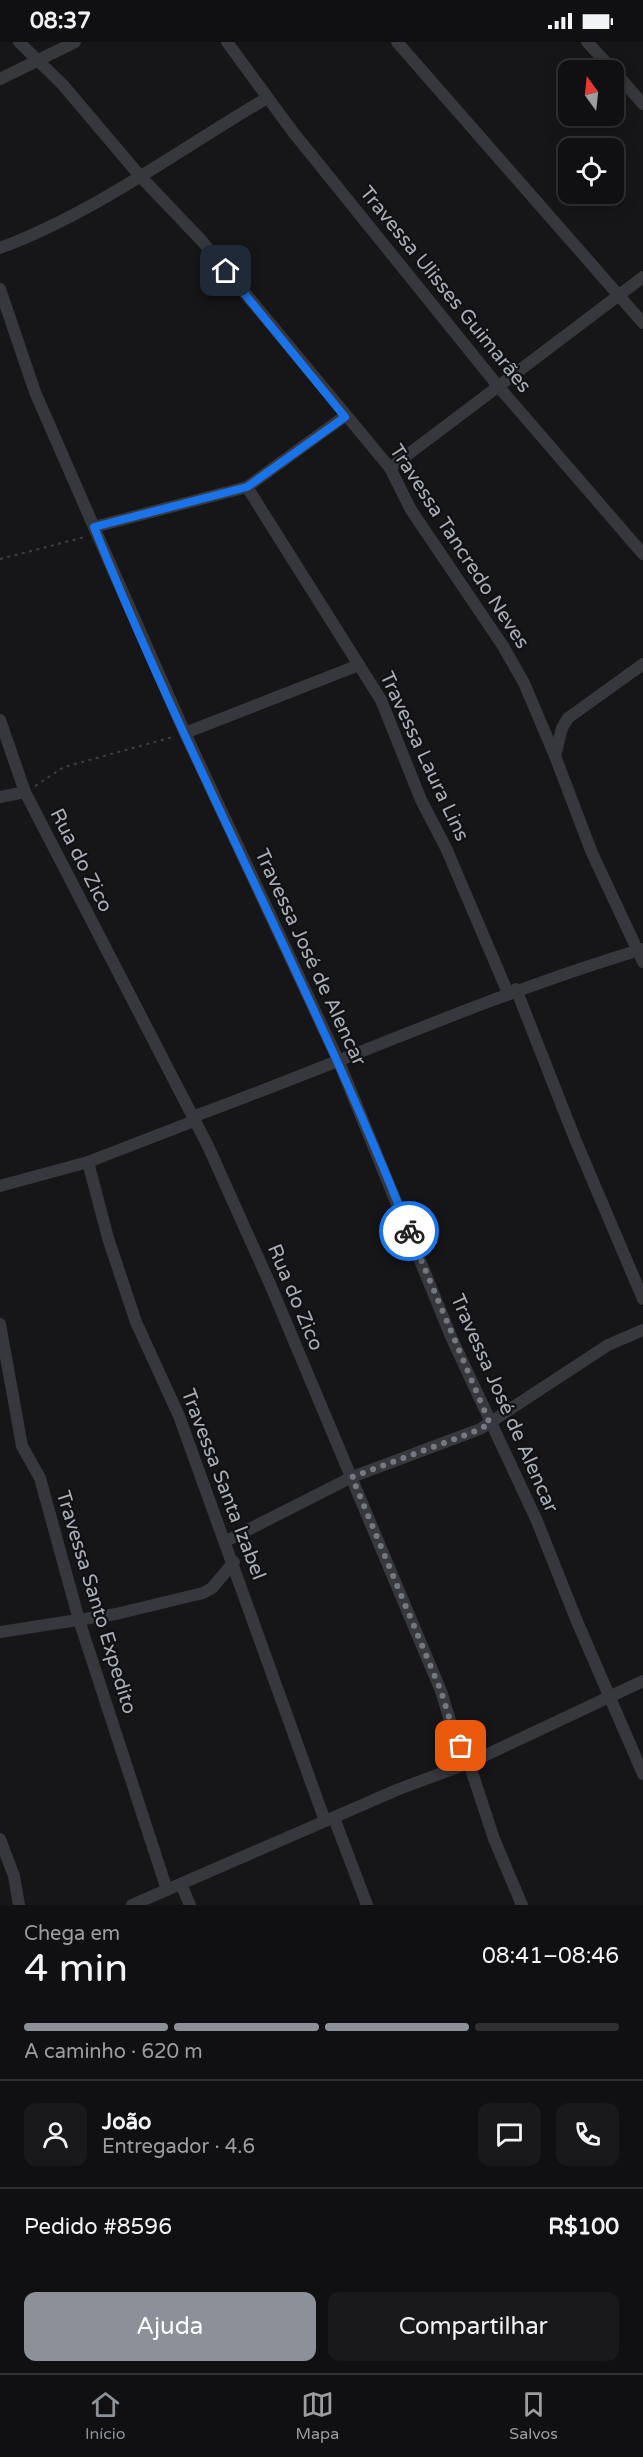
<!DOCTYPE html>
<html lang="pt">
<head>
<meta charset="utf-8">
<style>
  body { margin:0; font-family:"Varela Round",sans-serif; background:#19191b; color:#f1f3f6; height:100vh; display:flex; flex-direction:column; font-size:22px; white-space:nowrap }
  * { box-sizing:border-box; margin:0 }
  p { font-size:20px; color:#9c9d9f }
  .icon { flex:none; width:33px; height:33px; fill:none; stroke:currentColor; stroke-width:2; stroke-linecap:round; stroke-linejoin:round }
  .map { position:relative; height:1863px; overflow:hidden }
  .details { display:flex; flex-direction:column; background:#101012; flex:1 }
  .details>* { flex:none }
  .needle { width:39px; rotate:345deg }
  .controls { position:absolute; left:558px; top:18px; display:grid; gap:12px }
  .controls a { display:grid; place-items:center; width:66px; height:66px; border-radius:12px; background:#101012; box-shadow:0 3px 15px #0003,0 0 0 2px #303032; font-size:30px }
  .pin { position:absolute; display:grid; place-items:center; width:51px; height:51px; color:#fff; margin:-26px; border-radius:12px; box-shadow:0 3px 9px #0006 }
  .courier { position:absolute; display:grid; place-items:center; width:60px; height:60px; margin:-30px; border:4px solid #1a73e8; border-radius:50%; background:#fff; color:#222; box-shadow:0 2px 8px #0007 }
  .headline em { font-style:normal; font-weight:600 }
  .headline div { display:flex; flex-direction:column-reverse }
  .headline { display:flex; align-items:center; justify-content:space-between; height:102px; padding:0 24px }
  h1 { font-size:39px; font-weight:600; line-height:45px }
  .bar { display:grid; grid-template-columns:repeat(4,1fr); gap:9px 6px; align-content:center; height:72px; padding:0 24px }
  .bar i { height:8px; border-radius:4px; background:#303032 }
  .bar .selected { background:#8c9099 }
  .bar p { grid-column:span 4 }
  .line { display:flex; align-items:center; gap:15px; padding:0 24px; border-top:2px solid #303032 }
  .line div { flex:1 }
  .round { display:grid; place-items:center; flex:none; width:63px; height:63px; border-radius:12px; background:#19191b }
  .primary-button { display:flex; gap:12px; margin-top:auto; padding:12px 24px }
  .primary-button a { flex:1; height:69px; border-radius:12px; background:#8c9099; color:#fff; font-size:24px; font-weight:600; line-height:69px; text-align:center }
  .primary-button a+a { background:#19191b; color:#f1f3f6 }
  .status { display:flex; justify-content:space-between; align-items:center; height:42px; padding:0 30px; background:#101012; direction:ltr }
  .status svg { height:16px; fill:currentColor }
  .tabs { display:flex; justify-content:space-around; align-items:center; height:84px; border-top:2px solid #303032; background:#101012; font-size:16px; color:#9c9d9f }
  .tabs a { display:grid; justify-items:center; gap:3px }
  .tabs .selected { color:#8c9099 }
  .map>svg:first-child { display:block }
</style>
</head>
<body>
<div class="status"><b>08:37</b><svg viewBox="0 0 49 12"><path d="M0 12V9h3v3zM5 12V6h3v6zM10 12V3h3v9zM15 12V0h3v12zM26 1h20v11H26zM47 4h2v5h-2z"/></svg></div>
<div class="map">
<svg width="643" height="1863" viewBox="0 0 643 1863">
  <rect width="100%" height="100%" fill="#161618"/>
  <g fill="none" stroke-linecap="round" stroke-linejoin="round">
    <g stroke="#3d3f44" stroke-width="2" stroke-dasharray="3 4.5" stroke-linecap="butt">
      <path d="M0 517 85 495"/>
      <path d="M35 744 64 725 173 695"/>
    </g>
    <g stroke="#37383d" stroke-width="12">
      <path d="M19 0 63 43 140 134 201 198 390 426 411 468 503 604 524 641 555 714 592 811 643 920"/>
      <path d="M227 0 293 90 498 344 643 512"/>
      <path d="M397 0 643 281"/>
      <path d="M587 0 613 28"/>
      <path d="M614 29 643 62"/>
      <path d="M0 37 75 0"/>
      <path d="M0 206C96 170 180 107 267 56"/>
      <path d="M0 247 35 350 97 492 185 691 339 1020 452 1297 537 1479 576 1577 643 1732"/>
      <path d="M390 426 643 235"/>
      <path d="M247 445 381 658 421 758 446 806 508 951"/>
      <path d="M94 485 247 445 345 374"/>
      <path d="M0 678 25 750 208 1104 270 1242 441 1649 453 1688 469 1721 494 1797 522 1863"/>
      <path d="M185 691 359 623"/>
      <path d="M555 714 562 686 568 676 643 622"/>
      <path d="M0 755 25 750"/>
      <path d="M516 947 575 1097 643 1257"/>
      <path d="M192 1075C343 1020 489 953 643 907"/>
      <path d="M88 1120 108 1196 136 1280 179 1374 325 1779"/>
      <path d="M0 1144 88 1120 194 1079"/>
      <path d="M0 1282 22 1404 40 1436 79 1578 167 1848"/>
      <path d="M226 1499 352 1435 480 1387 608 1303 643 1288"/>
      <path d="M0 1590 116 1572 203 1551 212 1546 234 1520"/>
      <path d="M334 1776 367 1863"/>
      <path d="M0 1797 14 1834 19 1863"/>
      <path d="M181 1842 190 1863"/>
      <path d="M132 1863 399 1747 469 1721 643 1639"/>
    </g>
  </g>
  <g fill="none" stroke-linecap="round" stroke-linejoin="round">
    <path stroke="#757880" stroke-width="6" stroke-dasharray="0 10.8" d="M409 1189 490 1382 471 1391 352 1435 441 1649 453 1688 461 1704"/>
    <path stroke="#1a73e8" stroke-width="8" d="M226 229 345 375 247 445 94 485C190 724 315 950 409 1189"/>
  </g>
  <g text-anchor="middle" stroke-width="4.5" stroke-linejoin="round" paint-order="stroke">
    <g font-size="20" fill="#a8adb8" stroke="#111113">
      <text transform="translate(446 247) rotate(51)" y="7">Travessa Ulisses Guimarães</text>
      <text transform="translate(460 504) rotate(57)" y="7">Travessa Tancredo Neves</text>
      <text transform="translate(425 714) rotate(65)" y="7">Travessa Laura Lins</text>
      <text transform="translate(82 818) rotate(63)" y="7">Rua do Zico</text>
      <text transform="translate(311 915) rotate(65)" y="7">Travessa José de Alencar</text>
      <text transform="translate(296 1255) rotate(67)" y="7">Rua do Zico</text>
      <text transform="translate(505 1361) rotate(66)" y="7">Travessa José de Alencar</text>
      <text transform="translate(224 1442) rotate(69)" y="7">Travessa Santa Izabel</text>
      <text transform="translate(97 1560) rotate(73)" y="7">Travessa Santo Expedito</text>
    </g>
  </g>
</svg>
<div class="controls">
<a><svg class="needle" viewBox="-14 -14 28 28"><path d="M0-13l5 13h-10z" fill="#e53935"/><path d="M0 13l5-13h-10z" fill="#9c9d9f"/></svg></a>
<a><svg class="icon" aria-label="locate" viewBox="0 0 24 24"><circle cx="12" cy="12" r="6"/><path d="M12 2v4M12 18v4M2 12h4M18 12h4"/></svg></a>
</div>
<div class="pin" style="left:461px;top:1704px;background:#ea580c"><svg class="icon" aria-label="bag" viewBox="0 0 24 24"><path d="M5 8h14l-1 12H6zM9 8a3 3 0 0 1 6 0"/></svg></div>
<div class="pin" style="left:226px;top:229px;background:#1f2937"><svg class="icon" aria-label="home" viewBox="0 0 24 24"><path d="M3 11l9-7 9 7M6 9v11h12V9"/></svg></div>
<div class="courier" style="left:409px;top:1189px"><svg class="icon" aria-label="bike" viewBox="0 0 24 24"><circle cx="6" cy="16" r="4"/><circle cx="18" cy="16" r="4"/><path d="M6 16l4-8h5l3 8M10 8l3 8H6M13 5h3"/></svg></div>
</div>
<section class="details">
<div class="headline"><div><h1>4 min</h1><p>Chega em</p></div><em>08:41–08:46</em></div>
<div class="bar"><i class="selected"></i><i class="selected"></i><i class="selected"></i><i></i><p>A caminho · 620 m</p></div>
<div class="line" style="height:108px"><a class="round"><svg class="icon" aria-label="person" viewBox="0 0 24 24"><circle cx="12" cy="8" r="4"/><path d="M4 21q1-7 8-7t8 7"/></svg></a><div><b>João</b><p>Entregador · 4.6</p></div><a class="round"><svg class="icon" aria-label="chat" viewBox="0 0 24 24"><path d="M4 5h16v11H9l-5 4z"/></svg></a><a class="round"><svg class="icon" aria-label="phone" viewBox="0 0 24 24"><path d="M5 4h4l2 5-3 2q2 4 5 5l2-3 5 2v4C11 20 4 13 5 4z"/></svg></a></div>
<div class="line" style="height:78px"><div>Pedido #8596</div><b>R$100</b></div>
<div class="primary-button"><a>Ajuda</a><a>Compartilhar</a></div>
</section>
<nav class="tabs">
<a class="selected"><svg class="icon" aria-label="home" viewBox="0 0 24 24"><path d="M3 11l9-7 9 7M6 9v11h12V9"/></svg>Início</a>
<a><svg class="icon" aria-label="map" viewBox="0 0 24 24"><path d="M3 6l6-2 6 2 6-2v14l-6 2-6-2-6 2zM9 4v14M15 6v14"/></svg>Mapa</a>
<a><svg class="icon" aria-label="saved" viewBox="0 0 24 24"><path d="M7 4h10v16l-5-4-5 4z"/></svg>Salvos</a>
</nav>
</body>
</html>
